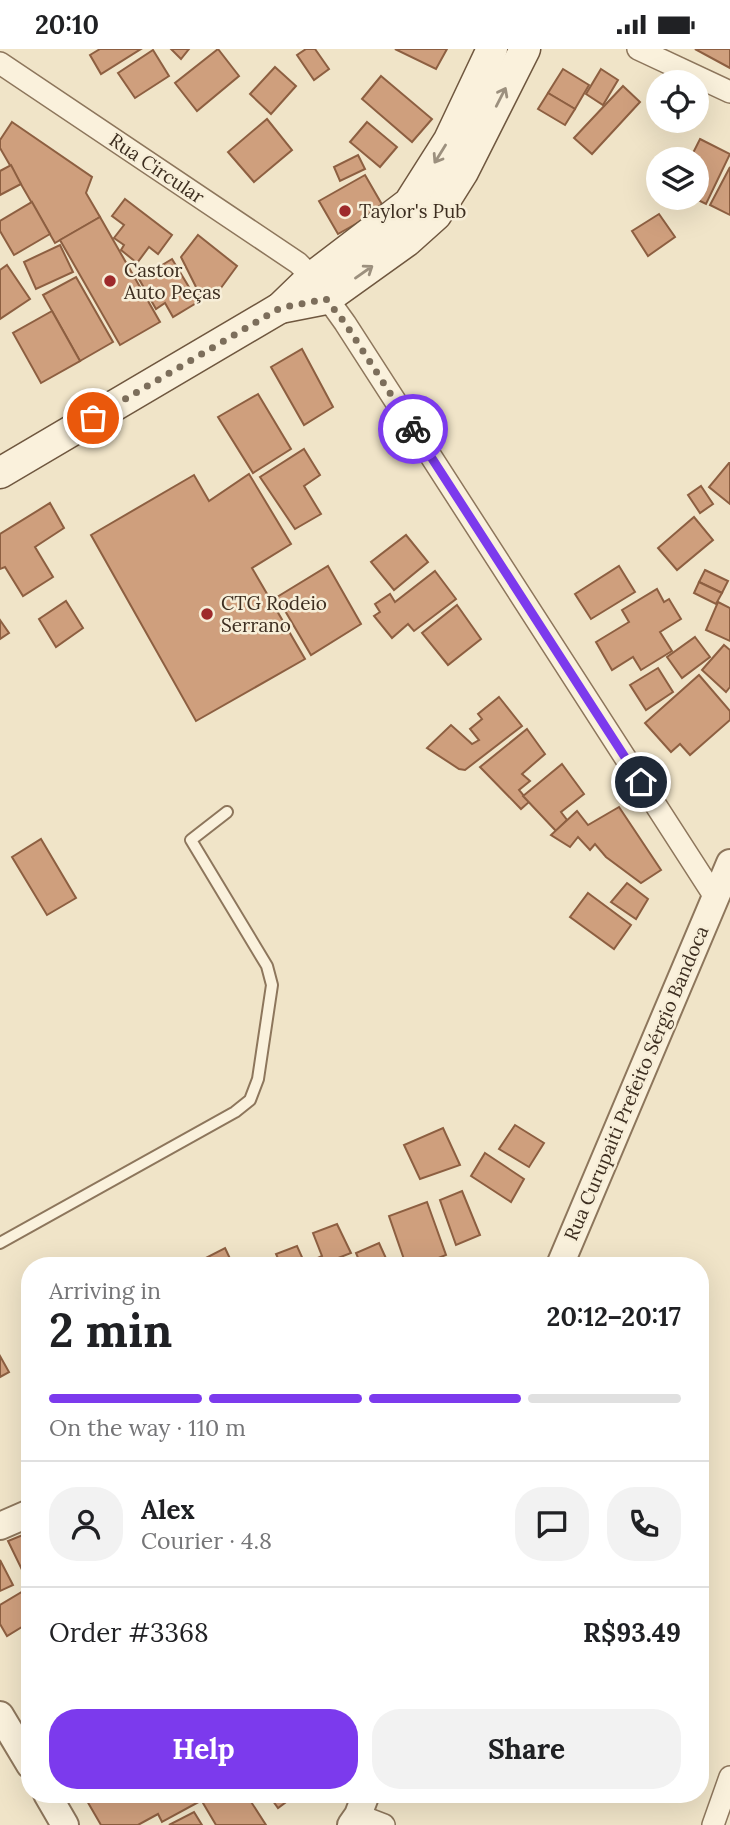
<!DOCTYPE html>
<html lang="en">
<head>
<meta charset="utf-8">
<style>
  body { margin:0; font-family:Lora,serif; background:#f2f2f2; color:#202124; height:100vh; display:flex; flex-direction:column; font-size:26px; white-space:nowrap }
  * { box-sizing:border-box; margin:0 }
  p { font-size:23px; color:#757577 }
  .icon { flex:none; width:38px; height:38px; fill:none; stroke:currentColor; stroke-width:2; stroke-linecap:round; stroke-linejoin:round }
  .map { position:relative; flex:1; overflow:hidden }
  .details { position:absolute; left:21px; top:1208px; width:688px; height:546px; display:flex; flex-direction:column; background:#fff; border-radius:28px; box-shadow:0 7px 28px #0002 }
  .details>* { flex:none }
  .fabs { position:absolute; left:646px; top:21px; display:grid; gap:14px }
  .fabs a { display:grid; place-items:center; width:63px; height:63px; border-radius:50%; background:#fff; box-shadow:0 7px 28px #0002; font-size:35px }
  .pin { position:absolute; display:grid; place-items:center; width:60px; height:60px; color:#fff; margin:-30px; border:4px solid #fff; border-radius:50%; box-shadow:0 2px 7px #0007 }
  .courier { position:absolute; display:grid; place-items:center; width:70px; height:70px; margin:-35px; border:5px solid #7c3aed; border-radius:50%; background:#fff; color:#222; box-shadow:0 2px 9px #0007 }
  .summary em { font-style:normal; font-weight:700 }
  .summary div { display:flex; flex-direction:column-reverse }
  .summary { display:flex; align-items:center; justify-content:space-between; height:119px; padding:0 28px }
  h1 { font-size:46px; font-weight:700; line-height:52px }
  .bar { display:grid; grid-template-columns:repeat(4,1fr); gap:10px 7px; align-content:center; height:84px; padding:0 28px }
  .bar i { height:9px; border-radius:5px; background:#e0e0e0 }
  .bar .active { background:#7c3aed }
  .bar p { grid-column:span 4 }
  .line { display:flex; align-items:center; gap:18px; padding:0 28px; border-top:2px solid #e0e0e0 }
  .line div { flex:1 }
  .round { display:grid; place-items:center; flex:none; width:74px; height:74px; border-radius:28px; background:#f2f2f2 }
  .cta { display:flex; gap:14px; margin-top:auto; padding:14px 28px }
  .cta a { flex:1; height:80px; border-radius:28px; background:#7c3aed; color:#fff; font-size:28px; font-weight:700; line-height:80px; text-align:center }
  .cta a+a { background:#f2f2f2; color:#202124 }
  .status { display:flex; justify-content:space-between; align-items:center; height:49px; padding:0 35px; background:#fff; direction:ltr }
  .status svg { height:19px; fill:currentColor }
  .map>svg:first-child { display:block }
</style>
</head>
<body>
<div class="status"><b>20:10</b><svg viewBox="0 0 49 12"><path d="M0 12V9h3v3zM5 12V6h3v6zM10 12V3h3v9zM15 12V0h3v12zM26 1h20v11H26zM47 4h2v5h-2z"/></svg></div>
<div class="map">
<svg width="730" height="1776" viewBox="0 0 730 1776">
  <rect width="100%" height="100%" fill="#f0e4c8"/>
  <g fill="#cf9f7d" stroke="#8d5f41" stroke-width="2">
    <path d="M100 0H141L101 25 90 6Z"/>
    <path d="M171 0H189L181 10Z"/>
    <path d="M218 0 239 27 197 62 175 34Z"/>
    <path d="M306 0H315L329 20 314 31 297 6Z"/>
    <path d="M395 0H447L436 20Z"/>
    <path d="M695 0H730V19Z"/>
    <path d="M153 1 169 27 135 49 118 24Z"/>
    <path d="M275 18 296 37 271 65 250 45Z"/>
    <path d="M563 20 589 36 575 60 548 44Z"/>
    <path d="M601 20 618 31 603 56 586 45Z"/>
    <path d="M381 27 432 70 412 93 362 50Z"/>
    <path d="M623 37 640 53 592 105 574 89Z"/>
    <path d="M548 44 575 60 565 76 538 60Z"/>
    <path d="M267 70 292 101 254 133 228 103Z"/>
    <path d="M12 73 92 128 86 144 100 168 55 194 0 99V91Z"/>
    <path d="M367 73 397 98 380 118 350 93Z"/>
    <path d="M700 90 730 105 706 155 694 149H696V110H690Z"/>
    <path d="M358 106 365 120 340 132 334 118Z"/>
    <path d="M11 116 21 135 0 146V122Z"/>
    <path d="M730 118V166L710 156Z"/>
    <path d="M365 126 384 159 338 185 319 152Z"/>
    <path d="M125 150 172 186 158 205 149 198 137 214 121 201 124 196 114 189 124 176 112 167Z"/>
    <path d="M32 153 50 185 14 206 0 182V172Z"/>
    <path d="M659 165 675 188 648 207 632 182Z"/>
    <path d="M100 168 160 273 120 296 60 191Z"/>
    <path d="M198 186 237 217 218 243 201 248 181 208Z"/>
    <path d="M60 196 73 223 36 240 24 213Z"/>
    <path d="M172 210 198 253 173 268 165 254 156 260 139 230Z"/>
    <path d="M7 216 30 250 0 270V221Z"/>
    <path d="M76 228 113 293 80 312 43 246Z"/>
    <path d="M52 262 80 312 41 334 13 284Z"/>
    <path d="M302 300 333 358 304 376 271 318Z"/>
    <path d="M258 345 291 400 253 424 218 368Z"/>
    <path d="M304 400 320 426 304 437 321 465 295 480 260 428Z"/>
    <path d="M729 414H730V455L709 438Z"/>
    <path d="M249 425 291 495 252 519 305 610 196 672 91 486 194 426 209 452Z"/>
    <path d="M701 437 713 455 700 464 688 446Z"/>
    <path d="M50 454 64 479 35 498 53 528 23 547 5 518 0 520V485Z"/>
    <path d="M694 468 713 491 677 521 658 499Z"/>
    <path d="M406 486 428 513 394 541 371 513Z"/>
    <path d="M328 517 361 575 311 606 277 548Z"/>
    <path d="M619 517 635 543 591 570 575 545Z"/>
    <path d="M705 521 728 532 722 544 699 533Z"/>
    <path d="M435 522 456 550 414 582 408 575 392 589 374 567 380 563 375 555 390 545 395 553Z"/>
    <path d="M699 533 722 544 716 555 694 544Z"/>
    <path d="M657 540 664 553 669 550 681 570 660 583 672 602 641 621 633 608 612 621 596 593 629 573 622 561Z"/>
    <path d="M66 552 83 579 56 598 39 570Z"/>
    <path d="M718 553 730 559V592L706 581Z"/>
    <path d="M457 556 481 590 448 616 422 584Z"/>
    <path d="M0 571 9 584 0 590Z"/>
    <path d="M695 588 710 608 682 629 667 608Z"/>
    <path d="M724 596 730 601V638L726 643 702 621Z"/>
    <path d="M658 619 673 643 646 661 630 636Z"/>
    <path d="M699 626 730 662V671L690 706 680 695 671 703 645 674Z"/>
    <path d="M499 648 522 677 465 721 459 720 427 699 451 676 472 695 479 691 470 680 482 670 478 665Z"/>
    <path d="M527 680 545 705 522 725 530 732 519 741 529 753 521 760 480 718Z"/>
    <path d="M562 715 584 745 561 763 567 771 556 782 523 747Z"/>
    <path d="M619 758 661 821 641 834 606 808 595 795 590 801 578 788 570 798 551 786 577 762 588 776Z"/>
    <path d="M41 790 76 849 47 866 12 808Z"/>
    <path d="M627 834 648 850 636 870 611 853Z"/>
    <path d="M588 844 631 876 614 900 570 868Z"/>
    <path d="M515 1076 544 1094 529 1118 499 1100Z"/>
    <path d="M443 1079 460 1116 420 1130 404 1096Z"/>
    <path d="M485 1104 524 1130 511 1153 471 1127Z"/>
    <path d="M462 1142 480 1186 456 1196 440 1151Z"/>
    <path d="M427 1153 446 1206 421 1216H406L389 1167Z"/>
    <path d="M337 1175 351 1204 333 1211 336 1216H281L276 1205 297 1197 305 1215 322 1207 313 1184Z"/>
    <path d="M379 1194 389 1216H361L356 1204Z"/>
    <path d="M225 1199 233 1216H202L200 1212Z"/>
    <path d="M0 1307 9 1323 0 1328Z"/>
    <path d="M30 1483V1529L27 1531 8 1492Z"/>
    <path d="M0 1511 13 1536 0 1542Z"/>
    <path d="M30 1538V1573L7 1587 0 1575V1556Z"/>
    <path d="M83 1745H204L206 1749 162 1773 158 1765 138 1776H101Z"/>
    <path d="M207 1745H246L266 1776H216L203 1754 209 1750Z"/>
    <path d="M268 1745H297L278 1759Z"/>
    <path d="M194 1763 202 1776H169Z"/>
  </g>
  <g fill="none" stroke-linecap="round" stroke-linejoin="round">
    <defs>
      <path id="service" d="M0 1194 235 1063 250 1051 258 1030 272 936 267 917 191 791 227 763"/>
      <g id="minor">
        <path d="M638 0 730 43"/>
        <path d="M0 14 298 214 312 228 345 274 715 848"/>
        <path d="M358 1766 384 1776"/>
        <path d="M713 1776 730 1728"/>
      </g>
      <g id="tertiary">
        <path d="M560 1216 730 814"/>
        <path d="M0 1477 30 1464"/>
        <path d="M0 1666 30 1716"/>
        <path d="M47 1745 65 1776"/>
        <path d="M351 1776 358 1766 366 1745"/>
      </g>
      <g id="secondary">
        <path d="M280 259 326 250 407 192 436 166 463 123 525 0"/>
        <path d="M0 424 280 259 312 228 409 154 449 91 492 0"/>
      </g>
    </defs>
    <use href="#service" stroke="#8d765c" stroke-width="14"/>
    <use href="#minor" stroke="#8d765c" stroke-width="24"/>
    <use href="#tertiary" stroke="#8d765c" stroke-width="30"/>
    <use href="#secondary" stroke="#6f573f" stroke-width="33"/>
    <use href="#service" stroke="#faf1dc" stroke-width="10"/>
    <use href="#minor" stroke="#faf1dc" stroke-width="21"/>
    <use href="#tertiary" stroke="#faf1dc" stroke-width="26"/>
    <use href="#secondary" stroke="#faf1dc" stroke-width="30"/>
  </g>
  <defs><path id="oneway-shaft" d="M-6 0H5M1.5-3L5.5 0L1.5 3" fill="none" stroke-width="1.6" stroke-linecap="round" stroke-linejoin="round" transform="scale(1.75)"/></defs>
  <g stroke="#9c907e">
    <use href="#oneway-shaft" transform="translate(501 48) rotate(-63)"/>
    <use href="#oneway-shaft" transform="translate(440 105) rotate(122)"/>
    <use href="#oneway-shaft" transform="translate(364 223) rotate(-35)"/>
  </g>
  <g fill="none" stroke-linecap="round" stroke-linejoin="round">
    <path stroke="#7c6e5b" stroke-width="7" stroke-dasharray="0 12.6" d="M93 369 280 259 326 250 345 274 413 380"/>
    <path stroke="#7c3aed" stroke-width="9" d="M413 380 641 733"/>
  </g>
  <g fill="#9e2a2b" stroke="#f7eed8" stroke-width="2.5">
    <circle cx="345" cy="162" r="7"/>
    <circle cx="110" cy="232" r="7"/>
    <circle cx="207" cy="565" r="7"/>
  </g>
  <g text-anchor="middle" stroke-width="5" stroke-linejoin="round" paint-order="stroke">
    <g font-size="19" fill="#3d2e20" stroke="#f7eed8">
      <text transform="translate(157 119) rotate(34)" y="7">Rua Circular</text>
      <text transform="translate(636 1034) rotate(-67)" y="7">Rua Curupaiti Prefeito Sérgio Bandoca</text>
    </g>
    <g font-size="19" fill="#3d2e20" stroke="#f7eed8" text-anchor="start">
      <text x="359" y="169">Taylor's Pub</text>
      <text x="124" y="228">Castor<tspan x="124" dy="22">Auto Peças</tspan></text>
      <text x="221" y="561">CTG Rodeio<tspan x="221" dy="22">Serrano</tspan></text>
    </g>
  </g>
</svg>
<div class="fabs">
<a><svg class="icon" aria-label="locate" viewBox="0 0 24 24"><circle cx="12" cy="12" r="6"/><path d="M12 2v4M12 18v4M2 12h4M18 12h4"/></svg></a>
<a><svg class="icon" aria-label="layers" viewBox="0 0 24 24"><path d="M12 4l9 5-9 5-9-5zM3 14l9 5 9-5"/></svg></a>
</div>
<div class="pin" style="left:93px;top:369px;background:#ea580c"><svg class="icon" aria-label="bag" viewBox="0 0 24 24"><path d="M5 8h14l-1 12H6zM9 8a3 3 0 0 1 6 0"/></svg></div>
<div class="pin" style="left:641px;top:733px;background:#1f2937"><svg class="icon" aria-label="home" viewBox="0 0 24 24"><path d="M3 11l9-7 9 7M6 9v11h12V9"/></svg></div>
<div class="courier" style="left:413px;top:380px"><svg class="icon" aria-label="bike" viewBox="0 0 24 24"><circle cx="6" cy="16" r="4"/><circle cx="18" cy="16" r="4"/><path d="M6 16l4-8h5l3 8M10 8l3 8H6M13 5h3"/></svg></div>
<section class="details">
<div class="summary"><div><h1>2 min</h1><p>Arriving in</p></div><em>20:12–20:17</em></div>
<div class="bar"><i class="active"></i><i class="active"></i><i class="active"></i><i></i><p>On the way · 110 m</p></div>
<div class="line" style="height:126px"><a class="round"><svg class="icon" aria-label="person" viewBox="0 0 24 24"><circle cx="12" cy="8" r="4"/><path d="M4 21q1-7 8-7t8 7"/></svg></a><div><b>Alex</b><p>Courier · 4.8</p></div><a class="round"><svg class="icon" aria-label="chat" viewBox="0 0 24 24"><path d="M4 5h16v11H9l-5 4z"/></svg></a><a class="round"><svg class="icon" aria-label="phone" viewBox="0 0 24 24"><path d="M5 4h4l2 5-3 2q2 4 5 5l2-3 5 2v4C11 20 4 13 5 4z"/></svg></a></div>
<div class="line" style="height:91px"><div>Order #3368</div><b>R$93.49</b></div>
<div class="cta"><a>Help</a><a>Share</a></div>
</section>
</div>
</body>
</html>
